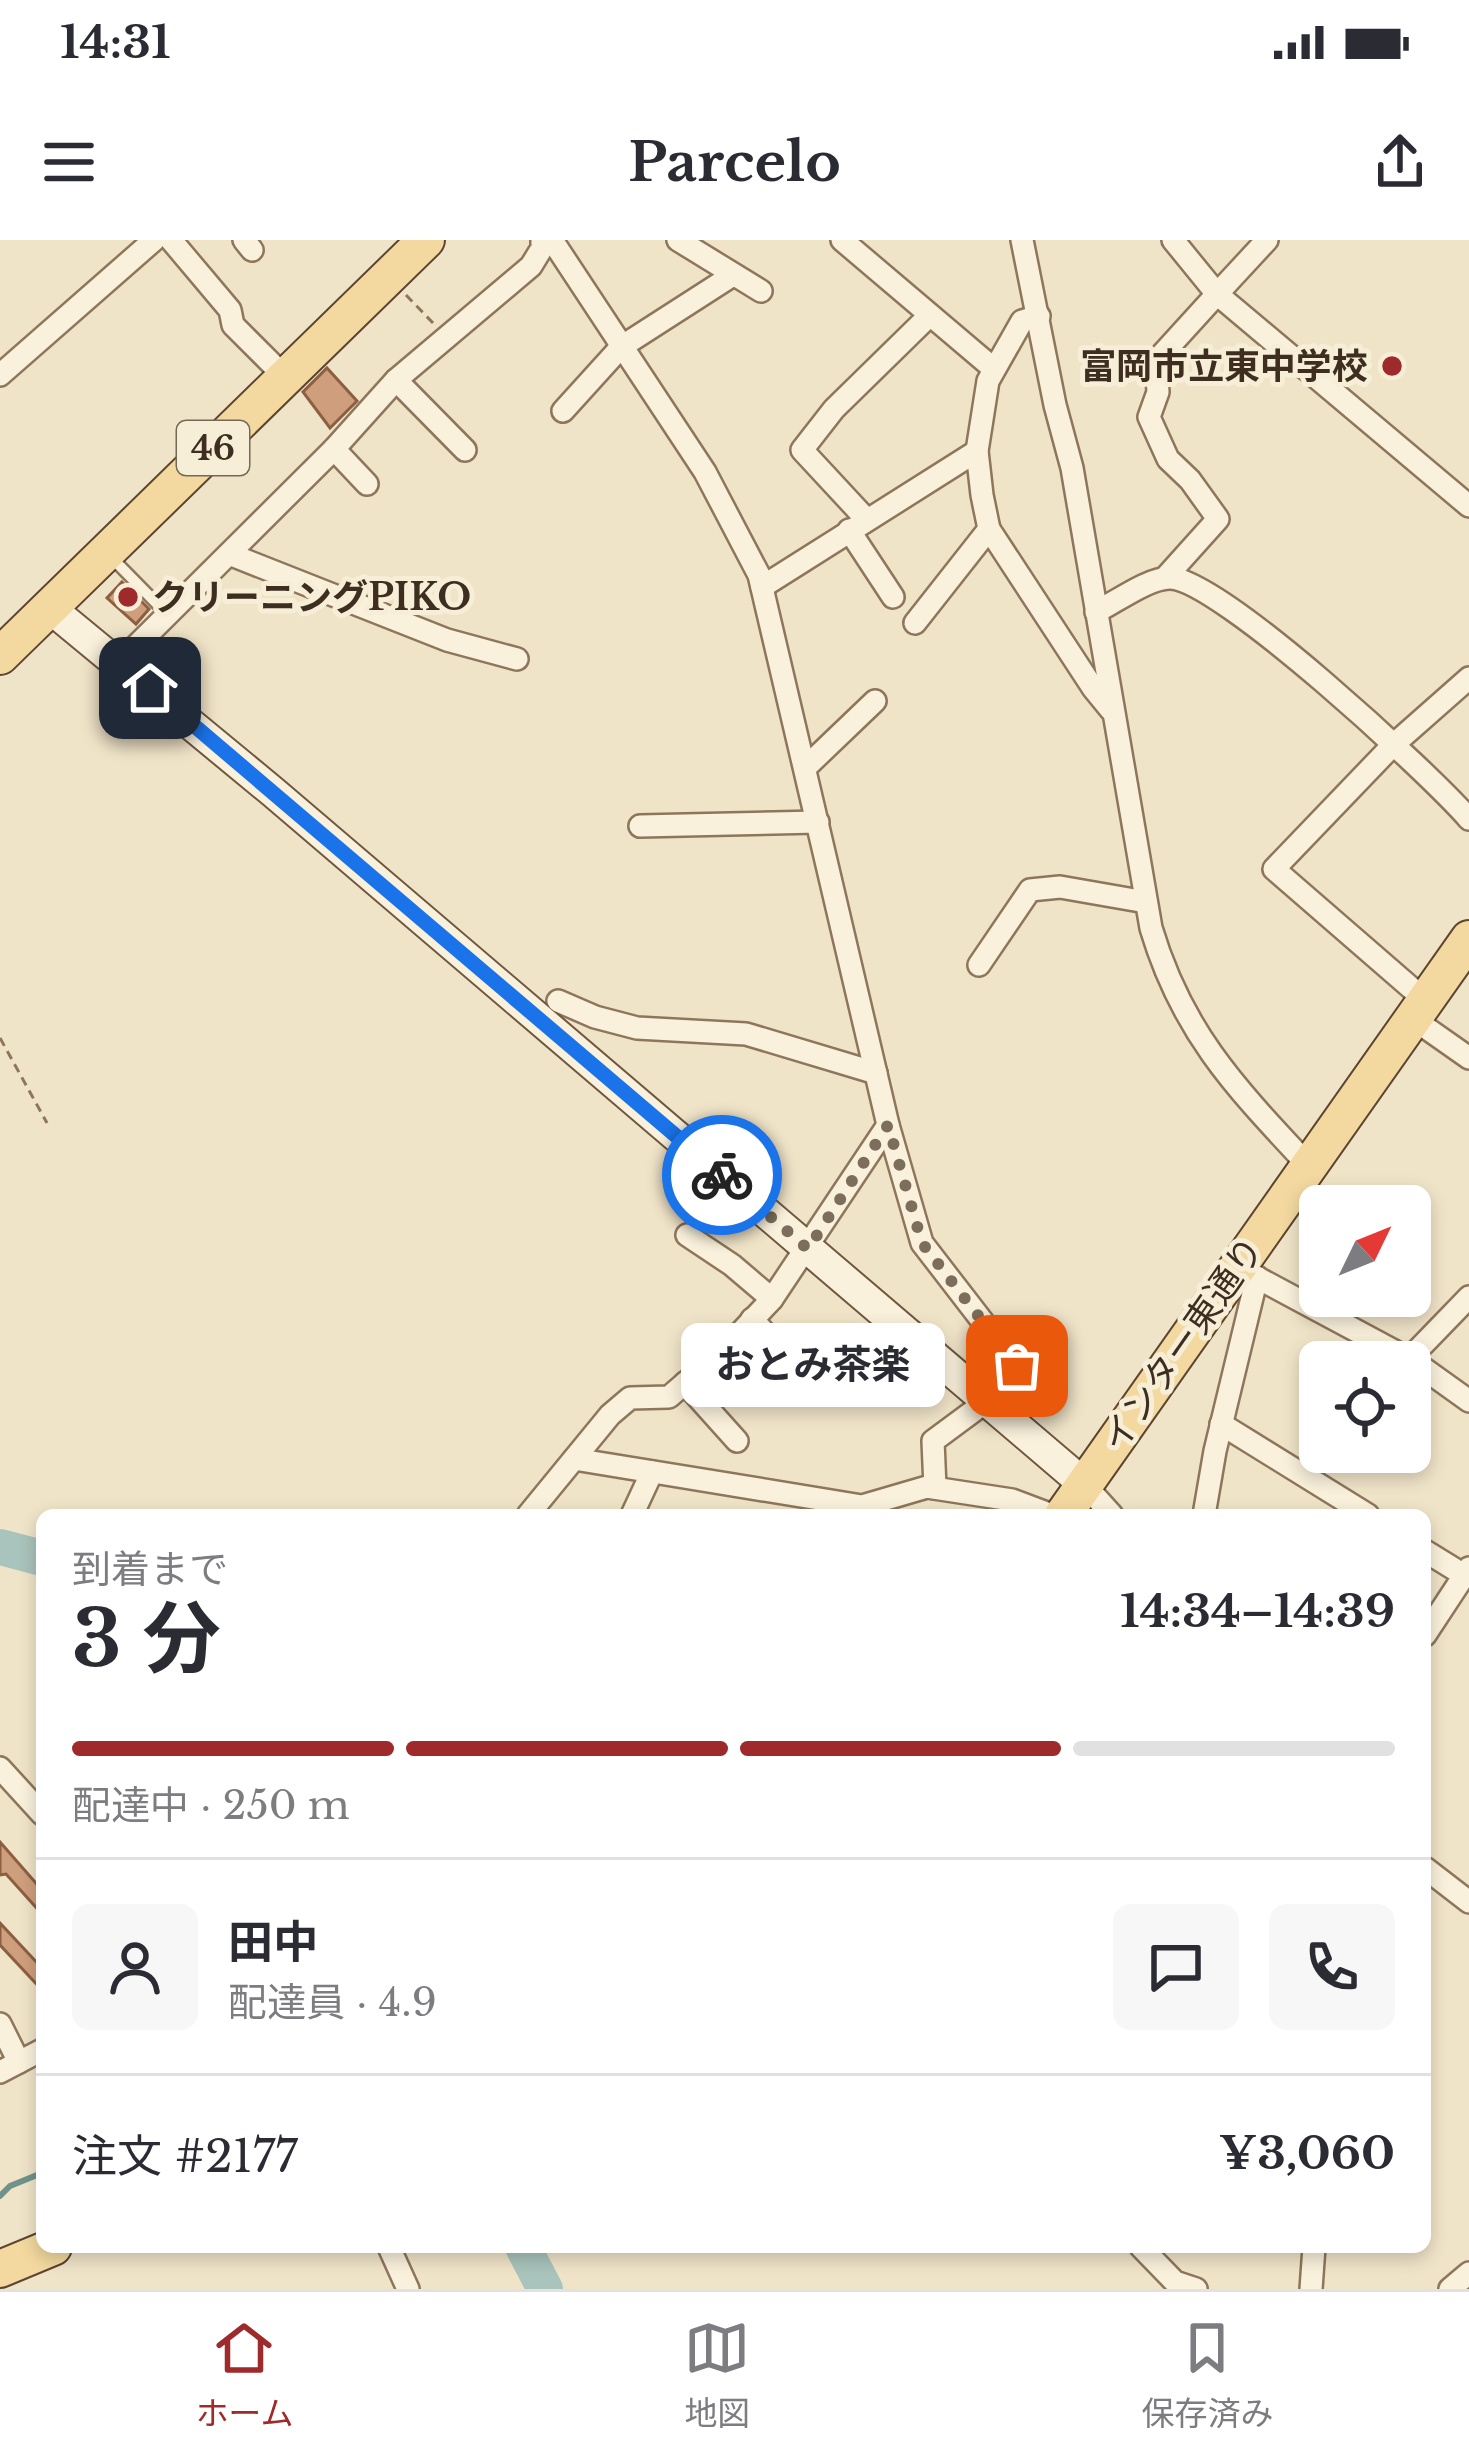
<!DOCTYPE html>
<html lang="ja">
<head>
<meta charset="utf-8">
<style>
  body { margin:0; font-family:"Libre Baskerville","Noto Sans JP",serif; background:#f7f7f7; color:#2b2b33; height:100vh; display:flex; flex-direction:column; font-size:45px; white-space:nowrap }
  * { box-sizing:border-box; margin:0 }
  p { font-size:39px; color:#7c7c81 }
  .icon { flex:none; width:66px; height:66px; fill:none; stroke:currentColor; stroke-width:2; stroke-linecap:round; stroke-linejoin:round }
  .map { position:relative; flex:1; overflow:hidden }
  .sheet { position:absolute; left:36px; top:1269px; width:1395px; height:744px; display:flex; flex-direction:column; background:#fff; border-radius:18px; box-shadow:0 6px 18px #0003 }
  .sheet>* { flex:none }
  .needle { width:78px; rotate:47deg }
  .buttons { position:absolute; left:1299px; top:945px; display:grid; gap:24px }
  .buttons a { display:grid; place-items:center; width:132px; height:132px; border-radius:18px; background:#fff; box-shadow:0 6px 18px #0003; font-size:60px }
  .pin { position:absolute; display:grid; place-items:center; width:102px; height:102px; color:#fff; margin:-51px; border-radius:24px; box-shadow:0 6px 18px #0006 }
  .courier { position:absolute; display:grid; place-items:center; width:120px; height:120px; margin:-60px; border:9px solid #1a73e8; border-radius:50%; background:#fff; color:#222; box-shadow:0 3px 15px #0007 }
  .bubble { position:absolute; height:84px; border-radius:18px; background:#fff; box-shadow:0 6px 18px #0003; font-size:39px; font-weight:700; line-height:84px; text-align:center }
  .overview em { font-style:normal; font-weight:700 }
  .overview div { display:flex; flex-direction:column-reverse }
  .overview { display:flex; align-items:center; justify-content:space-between; height:204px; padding:0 36px }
  h1 { font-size:78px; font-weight:700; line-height:90px }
  .bar { display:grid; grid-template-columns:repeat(4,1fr); gap:18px 12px; align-content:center; height:144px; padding:0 36px }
  .bar i { height:15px; border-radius:9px; background:#e1e1e2 }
  .bar .active { background:#9e2a2b }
  .bar p { grid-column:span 4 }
  .line { display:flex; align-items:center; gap:30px; padding:0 36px; border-top:3px solid #e1e1e2 }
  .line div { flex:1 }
  .round { display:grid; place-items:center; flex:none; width:126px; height:126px; border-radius:18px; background:#f7f7f7 }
  .status { display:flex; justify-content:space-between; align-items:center; height:84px; padding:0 60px; background:#fff; direction:ltr }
  .status svg { height:33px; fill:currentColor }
  header { display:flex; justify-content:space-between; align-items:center; height:156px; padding:0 36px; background:#fff; font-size:54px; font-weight:700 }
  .tabs { display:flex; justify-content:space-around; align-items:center; height:168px; border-top:3px solid #e1e1e2; background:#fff; font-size:33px; color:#7c7c81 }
  .tabs a { display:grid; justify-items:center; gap:6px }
  .tabs .active { color:#9e2a2b }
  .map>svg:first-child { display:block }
</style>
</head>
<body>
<div class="status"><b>14:31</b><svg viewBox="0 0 49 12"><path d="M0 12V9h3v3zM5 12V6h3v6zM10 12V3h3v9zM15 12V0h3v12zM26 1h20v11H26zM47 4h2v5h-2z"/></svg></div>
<header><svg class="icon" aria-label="menu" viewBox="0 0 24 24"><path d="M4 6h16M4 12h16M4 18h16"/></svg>Parcelo<svg class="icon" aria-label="share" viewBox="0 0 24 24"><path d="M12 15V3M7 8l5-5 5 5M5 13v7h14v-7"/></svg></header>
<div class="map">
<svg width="1469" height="2049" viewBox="0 0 1469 2049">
  <rect width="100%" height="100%" fill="#f0e4c8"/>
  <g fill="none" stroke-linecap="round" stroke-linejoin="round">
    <g stroke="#6f938a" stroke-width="6">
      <path d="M0 1956 10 1946 42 1933"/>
      <path d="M511 2007 534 2028"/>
    </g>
    <g stroke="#a9c4bc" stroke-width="36">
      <path d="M0 1307 42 1318"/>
      <path d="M523 2007 545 2049"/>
    </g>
  </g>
  <g fill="#cf9f7d" stroke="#8d5f41" stroke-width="3">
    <path d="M327 128 357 161 330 188 303 152Z"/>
    <path d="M122 342 149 369 136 384 107 358Z"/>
    <path d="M0 1602 42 1650V1674L6 1634 0 1635Z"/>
    <path d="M0 1683 42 1728V1750L0 1705Z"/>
  </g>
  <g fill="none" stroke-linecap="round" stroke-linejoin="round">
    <defs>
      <path id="lane" d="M111 317 168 375"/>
      <g id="street">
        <path d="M171 0 230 70 233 85 285 137"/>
        <path d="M244 0 252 10"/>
        <path d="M552 0 705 232 759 335 888 885 922 1003 1017 1126 987 1161 933 1201 935 1248"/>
        <path d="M678 0 761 51"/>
        <path d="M842 0 994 129"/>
        <path d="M1022 0 1055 165 1072 228 1151 688C1182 792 1235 847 1307 924"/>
        <path d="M1267 0 1217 54 1469 266"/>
        <path d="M1039 76 1022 81 988 141 977 211 982 255 989 289 1093 448 1111 470"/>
        <path d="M0 135 154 0"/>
        <path d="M396 140 465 210"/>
        <path d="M563 171 621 107 733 35"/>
        <path d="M334 209 367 244"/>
        <path d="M867 280 802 210 834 169 930 75"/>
        <path d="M849 290 893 357"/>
        <path d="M229 314 447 400 517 419"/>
        <path d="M1165 338 1218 279 1190 240 1168 219 1149 177 1158 152 1156 121 1217 54 1173 0"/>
        <path d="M762 347 977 211"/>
        <path d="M1096 372C1116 362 1148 338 1170 338 1220 339 1430 534 1469 579"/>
        <path d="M915 383 989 289"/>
        <path d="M119 423 334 209 396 140 531 26 542 8V0"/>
        <path d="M805 528 875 461"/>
        <path d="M640 586 818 582"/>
        <path d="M979 725 1030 650 1060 647 1146 662"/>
        <path d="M1425 760 1274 629 1392 506 1469 438"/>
        <path d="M558 761 595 777 637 788 746 794 876 833"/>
        <path d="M1412 778 1469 818"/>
        <path d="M687 995 732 1025 772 1059"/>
        <path d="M1243 1016 1241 1029 1409 1119 1469 1057"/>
        <path d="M752 1079 820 1153"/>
        <path d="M1409 1118 1469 1161"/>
        <path d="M685 1143 737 1201"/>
        <path d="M1221 1184 1368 1275"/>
        <path d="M574 1219 862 1266 927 1247 1012 1260 1052 1275"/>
        <path d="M1084 1244 1112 1275"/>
        <path d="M528 1275 610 1175 630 1158 669 1157 728 1106 772 1059 888 885"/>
        <path d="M632 1275 652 1232"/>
        <path d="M1204 1275 1215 1211 1257 1037"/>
        <path d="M1425 1311 1464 1335"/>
        <path d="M1425 1395 1469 1328"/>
        <path d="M0 1528 42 1574"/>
        <path d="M1425 1628 1469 1662"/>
        <path d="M0 1784 19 1822"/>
        <path d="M0 1832 42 1810"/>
        <path d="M389 2007 408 2049"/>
        <path d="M1141 2007 1175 2042 1196 2049"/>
        <path d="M1311 2049 1314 2007"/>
        <path d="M1450 2049 1469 2033"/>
      </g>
      <path id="secondary" d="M50 368 273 552 1084 1244"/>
      <g id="primary">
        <path d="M0 416 426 0"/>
        <path d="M1063 1275 1469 699"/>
        <path d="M0 2029 53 2007"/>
      </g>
    </defs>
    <use href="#lane" stroke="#8d765c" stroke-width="15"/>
    <use href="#street" stroke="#8d765c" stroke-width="26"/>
    <use href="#secondary" stroke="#6f573f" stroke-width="34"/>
    <use href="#primary" stroke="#5b4430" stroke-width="40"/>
    <g stroke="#8d765c" stroke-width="3" stroke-dasharray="9 6" stroke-linecap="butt">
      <path d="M406 55 433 83"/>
      <path d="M0 798 47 883"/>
    </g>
    <use href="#lane" stroke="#faf1dc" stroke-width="10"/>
    <use href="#street" stroke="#faf1dc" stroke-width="21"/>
    <use href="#secondary" stroke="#faf1dc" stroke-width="30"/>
    <use href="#primary" stroke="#f3d9a0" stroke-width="36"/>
  </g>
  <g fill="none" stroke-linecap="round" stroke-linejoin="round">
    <path stroke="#7c6e5b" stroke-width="12" stroke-dasharray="0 21.6" d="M722 935 808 1009 888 885 922 1003 1017 1126"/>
    <path stroke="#1a73e8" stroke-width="15" d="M150 448 722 935"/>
  </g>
  <g fill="#9e2a2b" stroke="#f7eed8" stroke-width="4.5">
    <circle cx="1392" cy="126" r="12"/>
    <circle cx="128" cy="357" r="12"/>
  </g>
  <g text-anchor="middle" stroke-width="10" stroke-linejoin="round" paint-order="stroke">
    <rect fill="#f7eed8" stroke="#756857" stroke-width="3" x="177" y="181" width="72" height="54" rx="9"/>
    <g font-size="33" font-weight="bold" fill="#3d2e20">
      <text x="213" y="220">46</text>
    </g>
    <g font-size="36" font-weight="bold" fill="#3d2e20" stroke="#f7eed8" text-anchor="end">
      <text x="1368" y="139">富岡市立東中学校</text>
      <text x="152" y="370" text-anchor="start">クリーニングPIKO</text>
    </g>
    <g font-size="36" fill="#3d2e20" stroke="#f7eed8">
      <text transform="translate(1182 1104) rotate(-55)" y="13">インター東通り</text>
    </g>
  </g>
</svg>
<div class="buttons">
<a><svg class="needle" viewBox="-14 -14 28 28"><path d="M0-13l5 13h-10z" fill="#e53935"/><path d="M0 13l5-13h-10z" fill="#7c7c81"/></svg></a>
<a><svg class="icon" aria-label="locate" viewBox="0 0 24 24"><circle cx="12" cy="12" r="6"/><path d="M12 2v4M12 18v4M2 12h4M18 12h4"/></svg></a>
</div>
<div class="pin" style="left:1017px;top:1126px;background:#ea580c"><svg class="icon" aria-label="bag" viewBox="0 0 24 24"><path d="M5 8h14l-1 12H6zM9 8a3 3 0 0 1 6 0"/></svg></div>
<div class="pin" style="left:150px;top:448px;background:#1f2937"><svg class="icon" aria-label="home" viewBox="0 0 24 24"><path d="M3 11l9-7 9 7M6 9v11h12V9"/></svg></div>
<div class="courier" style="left:722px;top:935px"><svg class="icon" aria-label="bike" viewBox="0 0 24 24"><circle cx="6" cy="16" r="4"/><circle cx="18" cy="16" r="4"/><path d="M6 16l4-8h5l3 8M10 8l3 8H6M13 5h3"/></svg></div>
<div class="bubble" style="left:681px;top:1083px;width:264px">おとみ茶楽</div>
<section class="sheet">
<div class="overview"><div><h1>3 分</h1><p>到着まで</p></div><em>14:34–14:39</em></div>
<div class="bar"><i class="active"></i><i class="active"></i><i class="active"></i><i></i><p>配達中 · 250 m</p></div>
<div class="line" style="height:216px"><a class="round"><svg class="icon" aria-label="person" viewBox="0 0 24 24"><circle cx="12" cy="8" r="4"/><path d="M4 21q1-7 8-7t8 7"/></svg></a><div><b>田中</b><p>配達員 · 4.9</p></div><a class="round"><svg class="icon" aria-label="chat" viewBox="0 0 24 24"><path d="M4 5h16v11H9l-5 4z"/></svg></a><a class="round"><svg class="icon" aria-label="phone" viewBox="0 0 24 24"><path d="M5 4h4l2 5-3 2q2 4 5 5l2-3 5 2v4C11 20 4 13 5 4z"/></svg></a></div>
<div class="line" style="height:156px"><div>注文 #2177</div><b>¥3,060</b></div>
</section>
</div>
<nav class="tabs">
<a class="active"><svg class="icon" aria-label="home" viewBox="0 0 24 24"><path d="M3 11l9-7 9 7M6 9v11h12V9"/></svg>ホーム</a>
<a><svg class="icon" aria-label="map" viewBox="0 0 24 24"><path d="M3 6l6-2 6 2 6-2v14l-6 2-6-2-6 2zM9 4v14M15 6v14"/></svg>地図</a>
<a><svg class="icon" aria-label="saved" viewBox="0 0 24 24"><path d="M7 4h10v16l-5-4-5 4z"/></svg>保存済み</a>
</nav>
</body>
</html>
